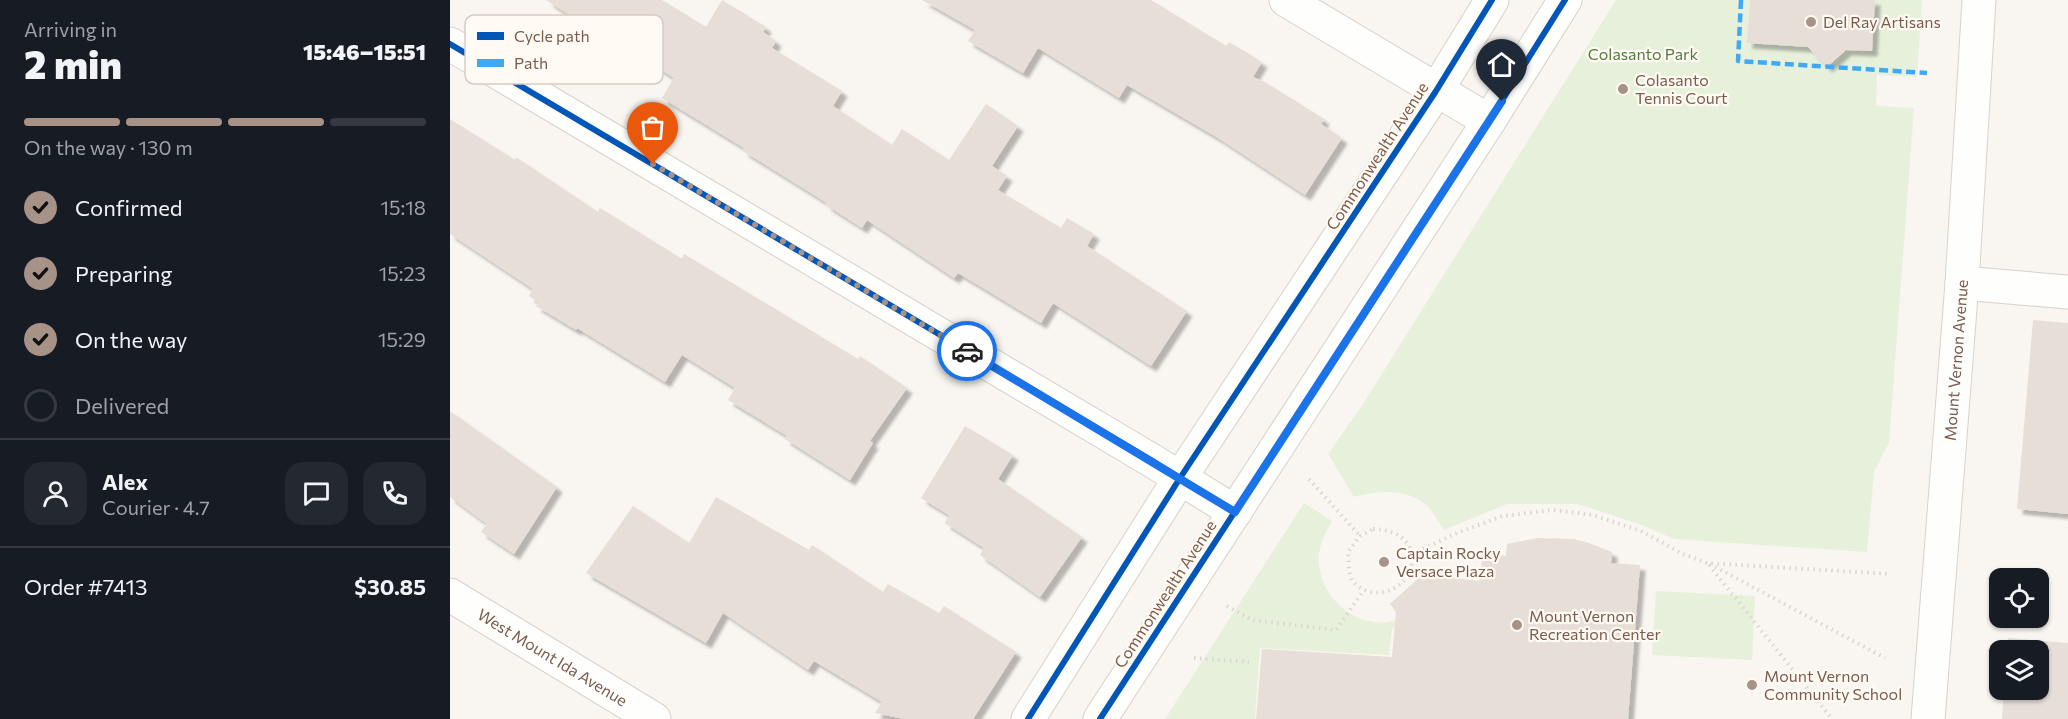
<!DOCTYPE html>
<html lang="en">
<head>
<meta charset="utf-8">
<style>
  body { margin:0; font-family:Commissioner,sans-serif; background:#242831; color:#f1f3f6; height:100vh; display:flex; flex-direction:column; font-size:22px; white-space:nowrap }
  * { box-sizing:border-box; margin:0 }
  p { font-size:20px; color:#9ea1a6 }
  .icon { flex:none; width:33px; height:33px; fill:none; stroke:currentColor; stroke-width:2; stroke-linecap:round; stroke-linejoin:round }
  .map { position:relative; flex:1; overflow:hidden }
  .side { display:flex; flex-direction:column; background:#171b24; width:450px }
  .side>* { flex:none }
  .buttons { position:absolute; left:1539px; top:568px; display:grid; gap:12px }
  .buttons a { display:grid; place-items:center; width:60px; height:60px; border-radius:12px; background:#171b24; box-shadow:0 2px 4px #0004; font-size:30px }
  .pin { position:absolute; display:grid; place-items:center; width:51px; height:51px; color:#fff; margin:-62px -26px; border-radius:50% 50% 50% 0; rotate:-45deg; box-shadow:0 0 6px #0007 }
  .pin .icon { rotate:45deg }
  .courier { position:absolute; display:grid; place-items:center; width:60px; height:60px; margin:-30px; border:4px solid #1a73e8; border-radius:50%; background:#fff; color:#222; box-shadow:0 2px 8px #0007 }
  .overview em { font-style:normal; font-weight:800 }
  .overview div { display:flex; flex-direction:column-reverse }
  .overview { display:flex; align-items:center; justify-content:space-between; height:102px; padding:0 24px }
  h1 { font-size:39px; font-weight:800; line-height:45px }
  .bar { display:grid; grid-template-columns:repeat(4,1fr); gap:9px 6px; align-content:center; height:72px; padding:0 24px }
  .bar i { height:8px; border-radius:4px; background:#363941 }
  .bar .active { background:#a69286 }
  .bar p { grid-column:span 4 }
  .line { display:flex; align-items:center; gap:15px; padding:0 24px; border-top:2px solid #363941 }
  .line div { flex:1 }
  .round { display:grid; place-items:center; flex:none; width:63px; height:63px; border-radius:18px; background:#242831 }
  ol { padding:0 24px; list-style:none }
  li { display:flex; align-items:center; gap:18px; height:66px }
  li p { margin-inline-start:auto }
  li .icon { padding:6px; border-radius:50%; background:#a69286; color:#111; stroke-width:4 }
  li:last-child { color:#9ea1a6 }
  li i { width:33px; height:33px; border:3px solid #363941; border-radius:50% }
  main { display:flex; flex:1; min-height:0 }
  .map>svg:first-child { display:block }
</style>
</head>
<body>
<main>
<section class="side">
<div class="overview"><div><h1>2 min</h1><p>Arriving in</p></div><em>15:46–15:51</em></div>
<div class="bar"><i class="active"></i><i class="active"></i><i class="active"></i><i></i><p>On the way · 130 m</p></div>
<ol>
<li><svg class="icon" aria-label="check" viewBox="0 0 24 24"><path d="M5 12l5 5 9-10"/></svg>Confirmed<p>15:18</p></li>
<li><svg class="icon" aria-label="check" viewBox="0 0 24 24"><path d="M5 12l5 5 9-10"/></svg>Preparing<p>15:23</p></li>
<li><svg class="icon" aria-label="check" viewBox="0 0 24 24"><path d="M5 12l5 5 9-10"/></svg>On the way<p>15:29</p></li>
<li><i></i>Delivered</li>
</ol>
<div class="line" style="height:108px"><a class="round"><svg class="icon" aria-label="person" viewBox="0 0 24 24"><circle cx="12" cy="8" r="4"/><path d="M4 21q1-7 8-7t8 7"/></svg></a><div><b>Alex</b><p>Courier · 4.7</p></div><a class="round"><svg class="icon" aria-label="chat" viewBox="0 0 24 24"><path d="M4 5h16v11H9l-5 4z"/></svg></a><a class="round"><svg class="icon" aria-label="phone" viewBox="0 0 24 24"><path d="M5 4h4l2 5-3 2q2 4 5 5l2-3 5 2v4C11 20 4 13 5 4z"/></svg></a></div>
<div class="line" style="height:78px"><div>Order #7413</div><b>$30.85</b></div>
</section>
<div class="map">
<svg width="1618" height="719" viewBox="0 0 1618 719">
  <defs>
    <filter id="shadow"><feDropShadow dx="5.5" dy="5.5" stdDeviation="1.5" flood-color="#0004"/></filter>
  </defs>
  <rect width="100%" height="100%" fill="#f9f5f0"/>
  <g fill="#e7f0db">
    <path d="M1166 0H1472L1467 77 1427 75 1426 106 1464 108 1439 442 1424 472 1417 552 1224 539 1192 525 1128 504H1057L994 530C989 523 984 513 977 506 959 488 927 490 904 497L878 454 911 407Z"/>
    <path d="M854 503 882 521C874 535 867 549 869 565 873 601 909 631 946 620L947 623 942 629 939 655 810 648 805 719H715Z"/>
    <path d="M1206 591 1305 596 1302 660 1202 655Z"/>
  </g>
  <g fill="#e6ded7" filter="url(#shadow)">
    <path d="M96 0H212L256 27 272 0 316 27 313 32 326 41 322 48 392 91 383 106 442 145 452 129 499 160 536 104 568 126 542 166 557 176 548 190 611 228 617 218 644 234 637 246 737 311 701 366 603 303 591 323 508 273 504 278 417 220 412 228 376 205 377 203 293 151 294 148 212 98 224 78 161 39 160 41Z"/>
    <path d="M472 0H701L776 46 779 42 812 62 803 77 815 82 874 119 871 124 892 138 855 195 768 138 677 85 669 98 588 48 573 73 518 41 525 30Z"/>
    <path d="M1300 0H1425L1422 51 1396 50 1377 67 1358 47 1297 43Z"/>
    <path d="M0 119 65 160 66 157 148 212 150 208 232 259 234 254 408 359 410 356 457 388 420 441 423 443 400 480 335 439 337 436 278 400 285 388 232 355 215 382 127 328 126 330 86 306 88 302 79 296 83 289 0 234Z"/>
    <path d="M1583 320 1618 323V514L1567 509Z"/>
    <path d="M0 411 107 487 64 554 31 532 37 524 0 497Z"/>
    <path d="M515 426 563 455 548 479 632 537 590 597 530 555 534 548 495 523 499 515 471 498Z"/>
    <path d="M266 497 359 550 362 545 433 592 438 584 489 613 494 606 566 652 523 719H454L425 713 432 702 364 661 358 670 273 613 256 643 136 573 183 506 239 543Z"/>
    <path d="M1087 538 1124 539 1139 543 1162 552 1161 563 1190 565 1178 719H806L812 649 942 657 946 612 940 604 973 574 1029 581 1033 553 1056 556 1057 544Z"/>
    <path d="M1558 638 1618 643V719H1552L1554 690H1588V651H1557Z"/>
  </g>
  <g fill="none" stroke-linecap="round" stroke-linejoin="round">
    <defs>
      <g id="minor">
        <path d="M836 0 1039 121"/>
        <path d="M0 44 701 460 785 512"/>
        <path d="M1512 283 1618 292"/>
        <path id="s1" d="M0 595 204 719"/>
      </g>
      <g id="tertiary">
        <path d="M578 719 730 478 986 91 1042 0"/>
        <path d="M650 719 1039 121 1115 0"/>
      </g>
      <g id="secondary">
        <path id="s2" d="M1478 719 1512 283 1529 0"/>
      </g>
    </defs>
    <use href="#minor" stroke="#d7d1cb" stroke-width="35"/>
    <use href="#tertiary" stroke="#d7d1cb" stroke-width="35"/>
    <use href="#secondary" stroke="#d9d2cb" stroke-width="35"/>
    <g stroke="#dcd5d0" stroke-width="4" stroke-dasharray="1.5 4.5" stroke-linecap="butt">
      <path d="M859 479 910 536"/>
      <path d="M923 529C985 531 965 599 921 592 915 591 906 586 902 580 898 573 899 560 898 552L910 536Z"/>
      <path d="M962 554 1007 533 1053 516 1103 510 1143 515 1191 531 1233 554 1257 563 1440 574"/>
      <path d="M1260 564 1435 658"/>
      <path d="M1259 565 1382 719"/>
      <path d="M777 606 802 620 886 630 914 590"/>
      <path d="M744 658 799 662"/>
    </g>
    <use href="#minor" stroke="#fefefd" stroke-width="33"/>
    <use href="#tertiary" stroke="#fefefd" stroke-width="33"/>
    <use href="#secondary" stroke="#fefefd" stroke-width="33"/>
    <path stroke="#3fa9f5" stroke-width="4.5" stroke-dasharray="9 4.5" stroke-linecap="butt" d="M1291 0 1288 61 1477 73"/>
    <defs>
      <g id="cycleway">
        <path d="M0 44 701 460 785 512"/>
        <path d="M578 719 730 478 986 91 1042 0"/>
        <path d="M650 719 1039 121 1115 0"/>
      </g>
    </defs>
    <use href="#cycleway" stroke="#fffaf3" stroke-width="10"/>
    <use href="#cycleway" stroke="#0057b8" stroke-width="6"/>
  </g>
  <g fill="none" stroke-linecap="round" stroke-linejoin="round">
    <path stroke="#a69286" stroke-width="6" stroke-dasharray="0 10.8" d="M203 164 517 351"/>
    <path stroke="#1a73e8" stroke-width="8" d="M517 351 785 512 1052 101"/>
  </g>
  <g fill="#a69286" stroke="#fffaf3" stroke-width="2">
    <circle cx="1361" cy="22" r="6"/>
    <circle cx="1173" cy="89" r="6"/>
    <circle cx="934" cy="562" r="6"/>
    <circle cx="1067" cy="625" r="6"/>
    <circle cx="1302" cy="685" r="6"/>
  </g>
  <g text-anchor="middle" stroke-width="4.5" stroke-linejoin="round" paint-order="stroke">
    <g font-size="16" fill="#7a5c4d" stroke="#fffaf3" text-anchor="start">
      <text x="1373" y="28">Del Ray Artisans</text>
      <text x="1185" y="86">Colasanto<tspan x="1185" dy="18">Tennis Court</tspan></text>
      <text x="946" y="559">Captain Rocky<tspan x="946" dy="18">Versace Plaza</tspan></text>
      <text x="1079" y="622">Mount Vernon<tspan x="1079" dy="18">Recreation Center</tspan></text>
      <text x="1314" y="682">Mount Vernon<tspan x="1314" dy="18">Community School</tspan></text>
    </g>
    <g font-size="16" fill="#537a41" stroke="#fffaf3">
      <text x="1193" y="60">Colasanto Park</text>
    </g>
    <g font-size="16" fill="#7a5c4d" stroke="#fffaf3">
      <text transform="translate(927 156) rotate(-57)" y="6">Commonwealth Avenue</text>
      <text dy="6" stroke="none"><textPath href="#s2" startOffset="360">Mount Vernon Avenue</textPath></text>
      <text transform="translate(715 594) rotate(-57)" y="6">Commonwealth Avenue</text>
      <text dy="6" stroke="none"><textPath href="#s1" startOffset="120">West Mount Ida Avenue</textPath></text>
    </g>
  </g>
  <rect x="15" y="15" width="198" height="69" rx="9" fill="#fffaf3" stroke="#d7cbc1" stroke-width="1.5"/>
  <rect x="27" y="32" width="27" height="8" fill="#0057b8"/>
  <rect x="27" y="59" width="27" height="8" fill="#3fa9f5"/>
  <g font-size="16" fill="#7a5c4d">
    <text x="64" y="42">Cycle path</text>
    <text x="64" y="69">Path</text>
  </g>
</svg>
<div class="buttons">
<a><svg class="icon" aria-label="locate" viewBox="0 0 24 24"><circle cx="12" cy="12" r="6"/><path d="M12 2v4M12 18v4M2 12h4M18 12h4"/></svg></a>
<a><svg class="icon" aria-label="layers" viewBox="0 0 24 24"><path d="M12 4l9 5-9 5-9-5zM3 14l9 5 9-5"/></svg></a>
</div>
<div class="pin" style="left:203px;top:164px;background:#ea580c"><svg class="icon" aria-label="bag" viewBox="0 0 24 24"><path d="M5 8h14l-1 12H6zM9 8a3 3 0 0 1 6 0"/></svg></div>
<div class="pin" style="left:1052px;top:101px;background:#1f2937"><svg class="icon" aria-label="home" viewBox="0 0 24 24"><path d="M3 11l9-7 9 7M6 9v11h12V9"/></svg></div>
<div class="courier" style="left:517px;top:351px"><svg class="icon" aria-label="car" viewBox="0 0 24 24"><path d="M5 17H2v-5l4-1 3-4h7l3 4 3 1v5h-3M9 17h6M6 11h13"/><circle cx="7" cy="17" r="2"/><circle cx="17" cy="17" r="2"/></svg></div>
</div>
</main>
</body>
</html>
